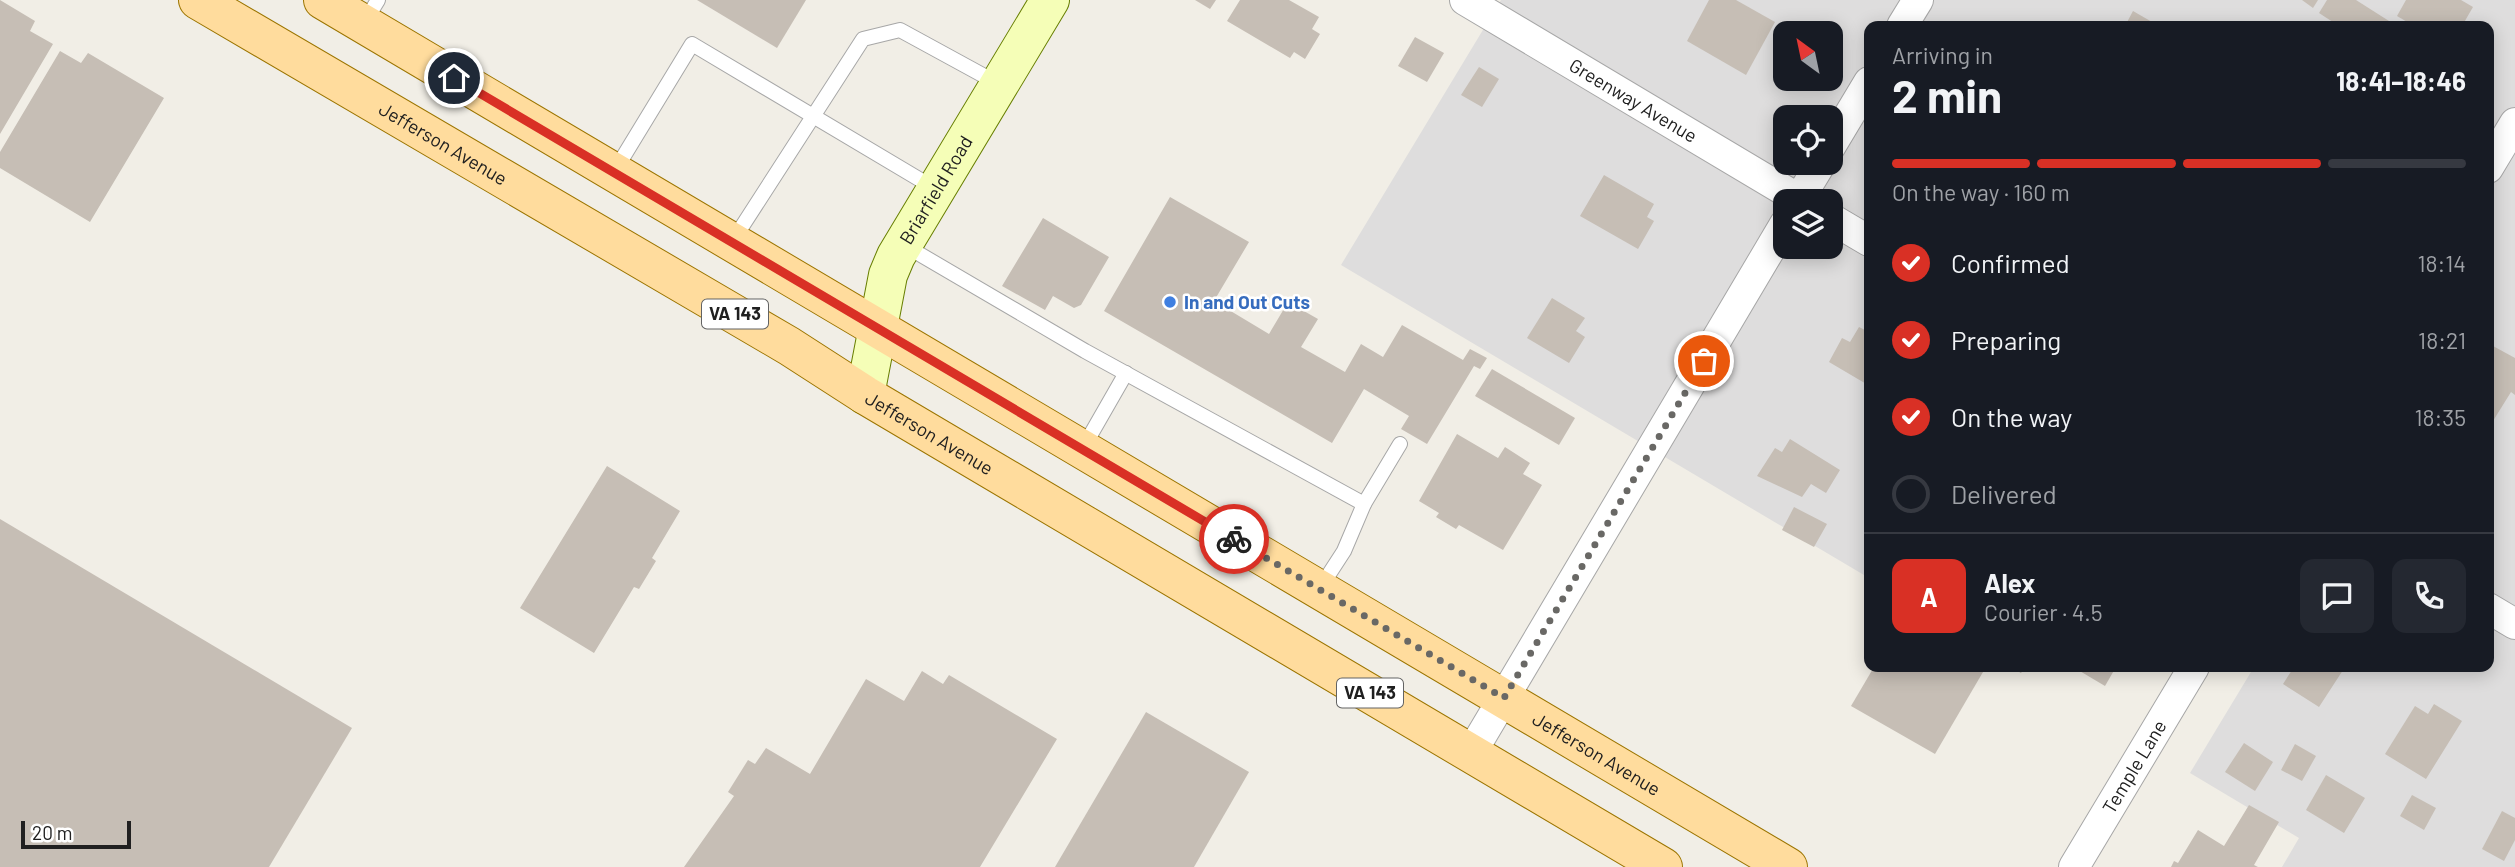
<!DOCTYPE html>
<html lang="en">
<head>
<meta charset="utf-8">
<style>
  body { margin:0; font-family:Barlow,sans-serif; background:#242831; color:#f1f3f6; height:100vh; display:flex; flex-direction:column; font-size:26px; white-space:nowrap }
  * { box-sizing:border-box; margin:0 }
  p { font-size:23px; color:#9ea1a6 }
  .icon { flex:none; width:38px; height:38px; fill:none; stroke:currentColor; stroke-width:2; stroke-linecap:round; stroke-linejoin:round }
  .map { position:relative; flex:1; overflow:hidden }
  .details { position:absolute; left:1864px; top:21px; width:630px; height:651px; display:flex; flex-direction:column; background:#171b24; border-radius:14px; box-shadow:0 4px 18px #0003 }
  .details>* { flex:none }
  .needle { width:46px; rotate:327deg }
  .tools { position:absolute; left:1773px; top:21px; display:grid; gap:14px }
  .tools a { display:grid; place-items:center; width:70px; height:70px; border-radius:14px; background:#171b24; box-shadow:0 4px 18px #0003; font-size:35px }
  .scale { position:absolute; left:21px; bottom:18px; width:110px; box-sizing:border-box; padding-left:7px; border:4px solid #202020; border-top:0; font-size:19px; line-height:24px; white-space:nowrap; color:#202020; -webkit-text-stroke:5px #fff; paint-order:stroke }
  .pin { position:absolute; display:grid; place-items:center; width:60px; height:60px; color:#fff; margin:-30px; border:4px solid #fff; border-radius:50%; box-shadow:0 2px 7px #0007 }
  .courier { position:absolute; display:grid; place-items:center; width:70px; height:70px; margin:-35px; border:5px solid #d93025; border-radius:50%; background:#fff; color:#222; box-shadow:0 2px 9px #0007 }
  .summary em { font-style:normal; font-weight:700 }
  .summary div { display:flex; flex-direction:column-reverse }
  .summary { display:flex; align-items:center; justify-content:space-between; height:119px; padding:0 28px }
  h1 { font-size:46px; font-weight:700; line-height:52px }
  .bar { display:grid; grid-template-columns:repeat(4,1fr); gap:10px 7px; align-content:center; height:84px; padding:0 28px }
  .bar i { height:9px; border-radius:5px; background:#363941 }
  .bar .selected { background:#d93025 }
  .bar p { grid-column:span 4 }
  .line { display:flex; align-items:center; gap:18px; padding:0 28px; border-top:2px solid #363941 }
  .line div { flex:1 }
  .round { display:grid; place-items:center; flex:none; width:74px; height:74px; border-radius:14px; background:#242831 }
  ol { padding:0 28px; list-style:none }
  li { display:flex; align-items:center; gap:21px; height:77px }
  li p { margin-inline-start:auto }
  li .icon { padding:7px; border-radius:50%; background:#d93025; color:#fff; stroke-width:4 }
  li:last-child { color:#9ea1a6 }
  li i { width:38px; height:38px; border:4px solid #363941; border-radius:50% }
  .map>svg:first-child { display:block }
</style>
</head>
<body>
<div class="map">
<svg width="2515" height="867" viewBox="0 0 2515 867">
  <rect width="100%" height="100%" fill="#f1eee6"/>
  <path fill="#dedddd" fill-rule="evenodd" d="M1501 0H2515V867H2282L2299 838 2190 773 2254 667H2488V26H1869V578L1341 265ZM1785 33H1830V79H1785ZM1785 117H1830V163H1785ZM1785 201H1830V247H1785Z"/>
  <g fill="#c6beb5">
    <path d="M0 0 35 21 30 31 53 44 0 134Z"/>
    <path d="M697 0H806L777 48Z"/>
    <path d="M1195 0H1216L1210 9Z"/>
    <path d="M1240 0H1289L1319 17 1312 29 1320 34 1305 59 1294 52 1290 58 1227 21Z"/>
    <path d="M1709 0H1736L1775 22 1746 75 1687 41Z"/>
    <path d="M2302 0H2318L2313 8Z"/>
    <path d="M2327 0H2356L2389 21 2386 26H2339L2319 13Z"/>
    <path d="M2406 0H2461L2473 7 2462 26H2414L2397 16Z"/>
    <path d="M2133 11 2159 26H2125Z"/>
    <path d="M1415 37 1444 53 1427 82 1398 66Z"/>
    <path d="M60 51 81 63 88 53 164 98 90 222 0 168V152Z"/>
    <path d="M1479 67 1499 79 1482 107 1461 95Z"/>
    <path d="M1604 175 1654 204 1647 217 1654 221 1638 249 1580 216Z"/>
    <path d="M1170 197 1249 242 1214 301 1269 334 1288 302 1318 319 1301 347 1345 372 1361 344 1383 357 1402 325 1463 360 1470 349 1487 358 1480 369 1474 366 1427 444 1401 429 1409 416 1364 389 1332 443 1104 311Z"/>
    <path d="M1043 218 1109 257 1081 305 1074 308 1053 296 1045 310 1002 286Z"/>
    <path d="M1552 298 1585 318 1576 331 1585 337 1569 363 1527 338Z"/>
    <path d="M1859 327 1869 332 1868 385 1829 362 1842 338 1850 342Z"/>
    <path d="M2493 346 2515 358V395L2511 392 2488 429V353Z"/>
    <path d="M1492 369 1575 418 1559 445 1475 396Z"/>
    <path d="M1457 434 1498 458 1505 447 1530 463 1523 474 1542 485 1503 550 1459 525 1456 529 1436 517 1439 513 1419 501Z"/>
    <path d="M1790 439 1840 470 1826 493 1811 484 1802 497 1757 476 1775 448 1782 452Z"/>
    <path d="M607 466 680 511 652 558 656 561 639 589 634 587 594 653 520 608Z"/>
    <path d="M1794 507 1827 524 1814 547 1782 530Z"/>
    <path d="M0 519 352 728 269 867H0Z"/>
    <path d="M1874 667H1975L1983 672 1935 754 1851 706Z"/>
    <path d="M2010 667H2025L2021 673Z"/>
    <path d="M2073 667H2116L2105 686Z"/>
    <path d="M2286 667H2345L2319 707 2283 684 2292 670Z"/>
    <path d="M922 671 943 684 949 675 1057 739 980 867H684L734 796 728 792 748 760 755 764 766 748 810 774 866 679 904 701Z"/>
    <path d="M2434 704 2462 721 2426 779 2385 754 2415 706 2428 714Z"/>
    <path d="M1146 712 1249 772 1194 867H1055Z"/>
    <path d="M2244 743 2273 762 2255 791 2225 772Z"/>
    <path d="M2295 744 2316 756 2302 781 2281 770Z"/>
    <path d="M2326 775 2365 798 2344 833 2306 810Z"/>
    <path d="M2412 795 2436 808 2424 830 2400 816Z"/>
    <path d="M2249 805 2279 822 2254 865 2258 867H2171L2174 861 2178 863 2198 830 2224 846Z"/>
    <path d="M2502 811 2515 818V840L2504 861 2482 849Z"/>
  </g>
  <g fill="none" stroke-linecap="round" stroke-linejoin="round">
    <defs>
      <g id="lane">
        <path d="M364 23 378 0"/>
        <path d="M614 172 692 44 934 188"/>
        <path d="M732 242 863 39 900 30 999 84"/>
        <path d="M904 245 1085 351 1364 504 1344 551 1320 588"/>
        <path d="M1083 448 1126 373"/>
        <path d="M1364 504 1400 444"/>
      </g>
      <g id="street">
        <path id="s1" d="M1465 0 1802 201"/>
        <path d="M1902 26 1918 0"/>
        <path d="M1830 147 1869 82"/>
        <path d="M2488 168 2515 123"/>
        <path d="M1798 201 1821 163"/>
        <path d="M1830 218 1869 241"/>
        <path d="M2488 608 2515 624"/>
        <path d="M1471 753 1785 224"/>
        <path id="s2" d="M2074 867 2194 667"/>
      </g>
      <g id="secondary">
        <path id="s3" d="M865 395 888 275 896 256 1050 0"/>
      </g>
      <g id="primary">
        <path id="s4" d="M198 0 789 346 865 395 1663 867"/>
        <path id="s5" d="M323 0 1788 867"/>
      </g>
    </defs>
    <use href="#lane" stroke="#a7a7a7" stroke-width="16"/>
    <use href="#street" stroke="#a7a7a7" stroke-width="32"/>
    <use href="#secondary" stroke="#677e00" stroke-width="40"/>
    <use href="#primary" stroke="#9c7500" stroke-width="40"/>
    <use href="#lane" stroke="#fff" stroke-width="14"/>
    <use href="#street" stroke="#fff" stroke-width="30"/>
    <use href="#secondary" stroke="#f5feb7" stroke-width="38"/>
    <use href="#primary" stroke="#ffdc9d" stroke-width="38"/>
  </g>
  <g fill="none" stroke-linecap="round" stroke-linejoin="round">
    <path stroke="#696865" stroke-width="7" stroke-dasharray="0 12.6" d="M1234 539 1504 698 1704 361"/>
    <path stroke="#d93025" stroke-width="9" d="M454 78 1234 539"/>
  </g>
  <circle fill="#3f7fe0" stroke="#fff" stroke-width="2.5" cx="1170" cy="302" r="7"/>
  <g text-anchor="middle" stroke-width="5" stroke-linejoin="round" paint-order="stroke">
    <g fill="#fff" stroke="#636363" stroke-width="2">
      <rect x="702" y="299.5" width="66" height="29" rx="5"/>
      <rect x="1337" y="678.5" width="66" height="29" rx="5"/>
    </g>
    <g font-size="18" font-weight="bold" fill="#202020">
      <text x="735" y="320">VA 143</text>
      <text x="1370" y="699">VA 143</text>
    </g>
    <g font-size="19" fill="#202020" stroke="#fff">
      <text dy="7" stroke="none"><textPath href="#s1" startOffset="196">Greenway Avenue</textPath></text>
      <text dy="7" stroke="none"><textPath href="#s4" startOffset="284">Jefferson Avenue</textPath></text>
      <text dy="7" stroke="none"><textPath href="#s3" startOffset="220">Briarfield Road</textPath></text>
      <text dy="7" stroke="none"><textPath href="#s4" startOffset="850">Jefferson Avenue</textPath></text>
      <text dy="7" stroke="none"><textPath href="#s5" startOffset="1480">Jefferson Avenue</textPath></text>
      <text dy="7" stroke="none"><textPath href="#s2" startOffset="117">Temple Lane</textPath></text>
    </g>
    <g font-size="19" font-weight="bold" fill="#366cbe" stroke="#fff" text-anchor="start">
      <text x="1184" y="309">In and Out Cuts</text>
    </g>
  </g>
</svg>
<div class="tools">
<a><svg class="needle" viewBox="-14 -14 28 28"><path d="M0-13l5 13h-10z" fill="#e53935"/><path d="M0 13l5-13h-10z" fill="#9ea1a6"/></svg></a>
<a><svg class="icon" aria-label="locate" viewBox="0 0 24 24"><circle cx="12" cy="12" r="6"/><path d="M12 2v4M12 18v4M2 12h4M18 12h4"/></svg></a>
<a><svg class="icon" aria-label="layers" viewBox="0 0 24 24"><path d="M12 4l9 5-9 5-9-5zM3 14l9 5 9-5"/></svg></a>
</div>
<div class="scale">20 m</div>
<div class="pin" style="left:1704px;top:361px;background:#ea580c"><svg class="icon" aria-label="bag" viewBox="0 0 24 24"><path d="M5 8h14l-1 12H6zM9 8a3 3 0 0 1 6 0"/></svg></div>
<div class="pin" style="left:454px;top:78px;background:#1f2937"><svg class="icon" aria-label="home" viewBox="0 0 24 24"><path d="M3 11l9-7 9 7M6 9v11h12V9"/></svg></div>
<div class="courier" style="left:1234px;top:539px"><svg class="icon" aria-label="bike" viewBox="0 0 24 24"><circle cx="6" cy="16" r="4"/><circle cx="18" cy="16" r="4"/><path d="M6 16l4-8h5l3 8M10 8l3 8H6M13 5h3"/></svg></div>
<section class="details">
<div class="summary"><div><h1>2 min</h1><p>Arriving in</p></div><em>18:41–18:46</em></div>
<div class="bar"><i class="selected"></i><i class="selected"></i><i class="selected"></i><i></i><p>On the way · 160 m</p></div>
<ol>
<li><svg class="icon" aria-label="check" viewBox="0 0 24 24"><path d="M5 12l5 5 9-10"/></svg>Confirmed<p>18:14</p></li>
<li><svg class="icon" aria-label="check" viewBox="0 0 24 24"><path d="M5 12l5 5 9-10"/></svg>Preparing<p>18:21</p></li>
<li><svg class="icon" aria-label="check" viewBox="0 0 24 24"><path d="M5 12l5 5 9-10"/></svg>On the way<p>18:35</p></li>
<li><i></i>Delivered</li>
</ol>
<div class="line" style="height:126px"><b class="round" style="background:#d93025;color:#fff">A</b><div><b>Alex</b><p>Courier · 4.5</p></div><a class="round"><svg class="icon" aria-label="chat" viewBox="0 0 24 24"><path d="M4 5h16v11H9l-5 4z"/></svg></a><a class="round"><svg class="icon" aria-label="phone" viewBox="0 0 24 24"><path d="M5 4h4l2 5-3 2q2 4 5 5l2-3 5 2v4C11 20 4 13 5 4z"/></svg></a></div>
</section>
</div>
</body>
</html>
